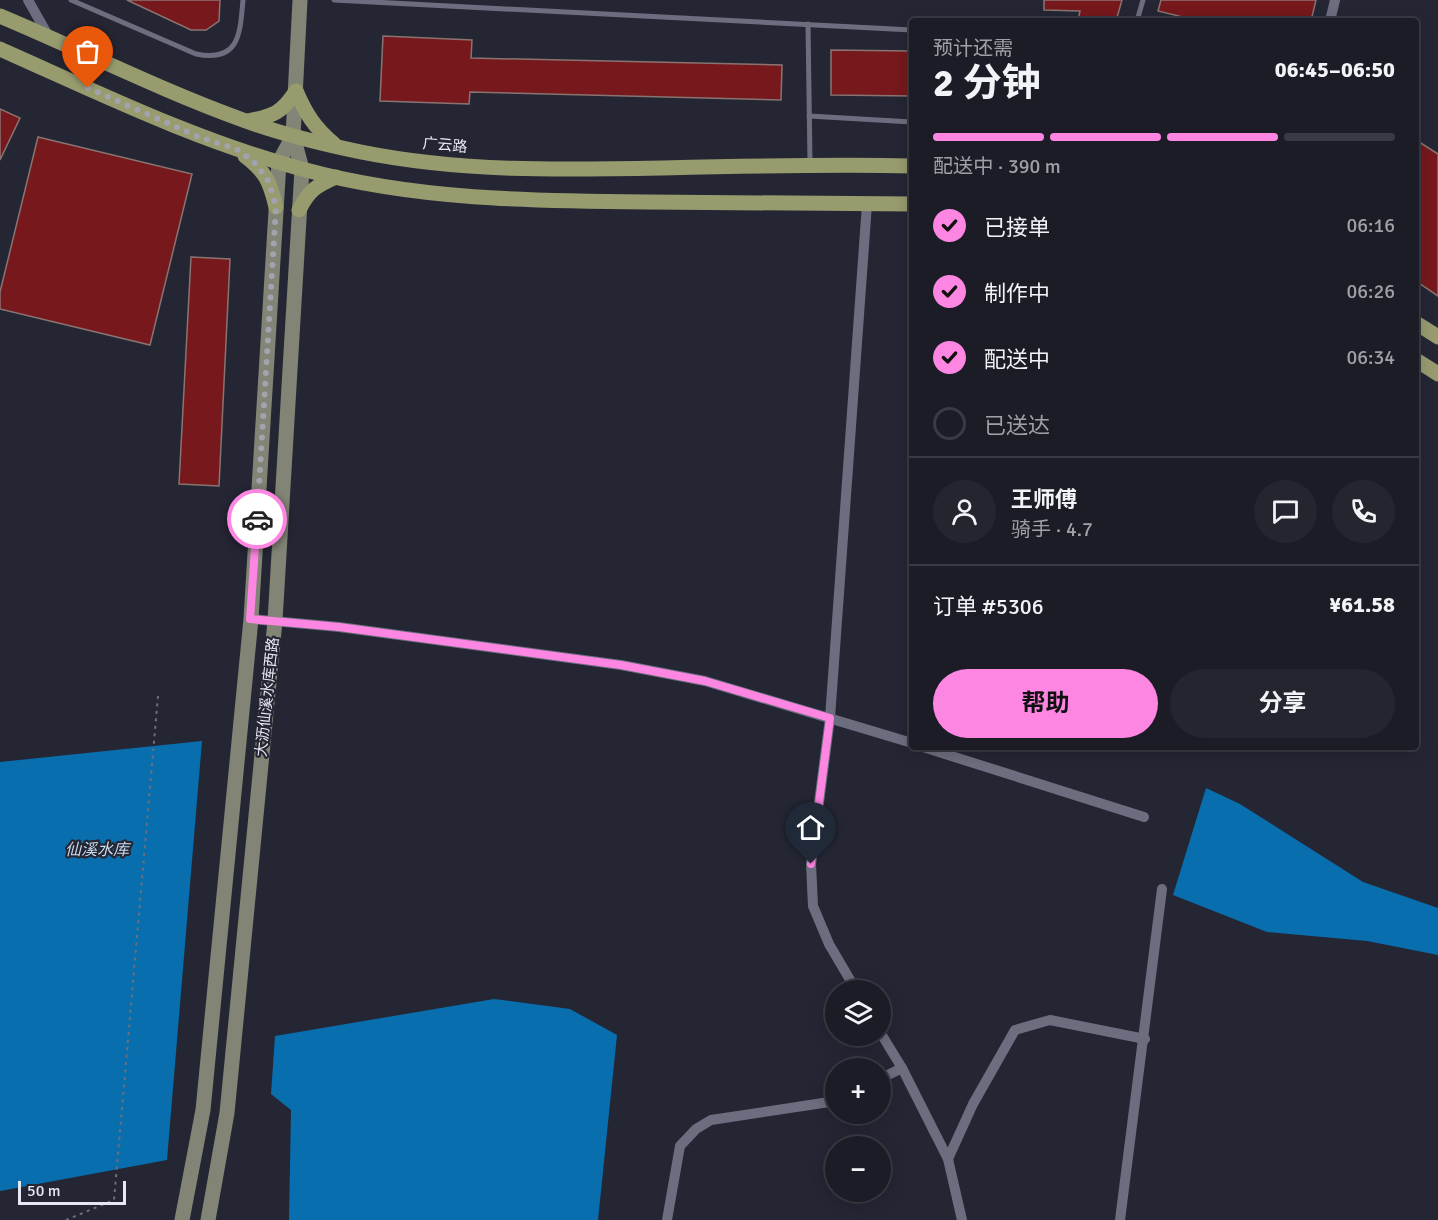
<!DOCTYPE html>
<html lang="zh">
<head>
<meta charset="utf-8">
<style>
  body { margin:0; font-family:Signika,"Noto Sans SC",sans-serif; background:#25252f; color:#f1f3f6; height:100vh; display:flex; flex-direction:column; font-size:22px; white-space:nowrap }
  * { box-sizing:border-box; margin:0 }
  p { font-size:20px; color:#a0a1a7 }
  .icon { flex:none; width:33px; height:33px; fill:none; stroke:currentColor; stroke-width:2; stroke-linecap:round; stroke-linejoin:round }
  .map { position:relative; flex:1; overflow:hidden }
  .details { position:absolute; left:909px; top:18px; width:510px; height:732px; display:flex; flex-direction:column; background:#1c1c27; border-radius:6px; box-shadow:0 3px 15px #0003,0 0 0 2px #3a3a44 }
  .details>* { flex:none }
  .buttons { position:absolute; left:825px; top:980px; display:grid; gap:12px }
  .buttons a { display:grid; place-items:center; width:66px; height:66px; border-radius:50%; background:#1c1c27; box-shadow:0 3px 15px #0003,0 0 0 2px #3a3a44; font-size:30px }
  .scale { position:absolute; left:18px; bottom:15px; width:108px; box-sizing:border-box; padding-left:6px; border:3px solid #e6e7f1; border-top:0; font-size:16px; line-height:21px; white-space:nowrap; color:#e6e7f1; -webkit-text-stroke:4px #252634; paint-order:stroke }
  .pin { position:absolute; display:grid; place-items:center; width:51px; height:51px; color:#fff; margin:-62px -26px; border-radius:50% 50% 50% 0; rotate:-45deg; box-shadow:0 0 6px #0007 }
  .pin .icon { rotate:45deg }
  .courier { position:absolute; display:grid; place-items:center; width:60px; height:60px; margin:-30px; border:4px solid #fd86e2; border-radius:50%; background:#fff; color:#222; box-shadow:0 2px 8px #0007 }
  .head em { font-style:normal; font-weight:700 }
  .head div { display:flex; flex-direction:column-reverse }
  .head { display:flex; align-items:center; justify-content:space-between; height:102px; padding:0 24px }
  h1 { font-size:39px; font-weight:700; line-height:45px }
  .bar { display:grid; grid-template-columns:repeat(4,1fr); gap:9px 6px; align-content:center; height:72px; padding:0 24px }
  .bar i { height:8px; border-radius:4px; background:#3a3a44 }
  .bar .selected { background:#fd86e2 }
  .bar p { grid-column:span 4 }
  .line { display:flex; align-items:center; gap:15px; padding:0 24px; border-top:2px solid #3a3a44 }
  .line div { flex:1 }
  .round { display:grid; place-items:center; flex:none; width:63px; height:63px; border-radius:32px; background:#25252f }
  ol { padding:0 24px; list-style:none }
  li { display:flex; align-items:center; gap:18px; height:66px }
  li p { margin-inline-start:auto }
  li .icon { padding:6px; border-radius:50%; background:#fd86e2; color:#111; stroke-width:4 }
  li:last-child { color:#a0a1a7 }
  li i { width:33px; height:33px; border:3px solid #3a3a44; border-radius:50% }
  .action { display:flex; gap:12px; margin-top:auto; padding:12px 24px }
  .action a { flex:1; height:69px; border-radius:36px; background:#fd86e2; color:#111; font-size:24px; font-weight:700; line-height:69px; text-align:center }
  .action a+a { background:#25252f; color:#f1f3f6 }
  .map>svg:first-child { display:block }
</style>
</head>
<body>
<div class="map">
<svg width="1438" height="1220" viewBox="0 0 1438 1220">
  <rect width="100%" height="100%" fill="#252634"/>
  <g fill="#086ead">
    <path d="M202 741 167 1160 0 1191V762Z"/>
    <path d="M1206 788 1240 804 1363 882 1438 908V955L1367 941 1267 932 1173 895Z"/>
    <path d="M494 999 570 1009 617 1035 598 1220H289L291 1110 271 1094 275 1036Z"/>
  </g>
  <g fill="#76181c" stroke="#897472" stroke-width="1.5">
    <path d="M127 0H220L219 21 206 30H191Z"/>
    <path d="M1044 0H1122L1116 21H1078L1080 11 1044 10Z"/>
    <path d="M1161 0H1316L1311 21H1199L1158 11Z"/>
    <path d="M383 36 472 40 471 58 782 65 781 100 470 92 469 104 380 101Z"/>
    <path d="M831 50 912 51V96L831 95Z"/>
    <path d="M0 109 20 118 0 160Z"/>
    <path d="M38 137 192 174 150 345 0 309V292Z"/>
    <path d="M1416 140 1438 154V296L1416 281Z"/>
    <path d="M191 257 230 259 219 486 179 484Z"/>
  </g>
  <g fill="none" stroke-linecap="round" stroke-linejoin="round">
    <path stroke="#6e6f7b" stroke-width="2" stroke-dasharray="3 4.5" stroke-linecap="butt" d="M66 1220 114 1200 158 696"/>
    <g stroke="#6c6e7f" stroke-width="5">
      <path d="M71 0 196 54C240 63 240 33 243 0"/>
      <path d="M334 0 912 30"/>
      <path d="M1137 21 1143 0"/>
      <path d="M808 24 810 162"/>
      <path d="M809 116 912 122"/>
    </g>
    <g stroke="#6c6e7f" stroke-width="10">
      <path d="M28 0 49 37"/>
      <path d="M1330 21 1335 0"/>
      <path d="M251 619 339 627 621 665 705 681 912 743"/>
      <path d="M923 747 1144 817"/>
      <path d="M856 990 829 944 813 906 811 864 830 718 867 204"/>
      <path d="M880 1032 902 1068 948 1159 962 1220"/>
      <path d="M880 1079 902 1068"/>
      <path d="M948 1159 973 1104 1015 1030 1050 1020 1145 1039"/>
      <path d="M667 1220 680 1146 696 1129 711 1120 836 1101"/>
      <path d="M1120 1220 1162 889"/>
    </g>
    <g stroke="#828476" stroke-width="15">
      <path d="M182 1220 203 1110 251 619 279 162 293 136 300 0"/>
      <path d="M208 1220 227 1113 275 621 302 169 293 136"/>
    </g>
    <g stroke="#979b6e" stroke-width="15">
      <path d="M0 16C81 50 160 90 243 120 281 134 322 144 361 152 460 172 562 170 662 168 746 166 829 164 912 166"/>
      <path d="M0 49C99 93 197 141 302 169 415 200 532 201 648 202 736 203 824 204 912 204"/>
      <path d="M296 91C306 114 314 127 334 144"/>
      <path d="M248 121C273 116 282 113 296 91"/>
      <path d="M245 156C266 172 270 182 276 207"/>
      <path d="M299 210C309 190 316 186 336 177"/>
      <path d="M1416 323 1438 337"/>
      <path d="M1416 360 1438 374"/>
    </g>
  </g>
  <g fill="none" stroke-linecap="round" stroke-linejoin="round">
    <path stroke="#a2a3af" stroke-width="6" stroke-dasharray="0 10.8" d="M88 88 197 136 238 150 256 164 269 182 276 207 257 519"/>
    <path stroke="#fd86e2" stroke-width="8" d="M257 519 250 619 339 627 621 665 705 681 830 718 811 864"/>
  </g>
  <g text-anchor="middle" stroke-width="4.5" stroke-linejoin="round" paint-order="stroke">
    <g font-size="15" fill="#e6e7f1" stroke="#252634">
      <text transform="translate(445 145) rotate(5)" y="5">广云路</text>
      <text transform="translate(267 697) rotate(-84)" y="5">大沥仙溪水库西路</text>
    </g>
    <g font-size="16" font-style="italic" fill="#c9dced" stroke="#252634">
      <text x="97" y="855">仙溪水库</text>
    </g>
  </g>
</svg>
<div class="buttons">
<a><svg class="icon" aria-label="layers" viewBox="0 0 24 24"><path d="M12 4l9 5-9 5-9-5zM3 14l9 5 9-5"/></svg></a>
<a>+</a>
<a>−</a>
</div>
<div class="scale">50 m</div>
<div class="pin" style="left:88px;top:88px;background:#ea580c"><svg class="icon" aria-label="bag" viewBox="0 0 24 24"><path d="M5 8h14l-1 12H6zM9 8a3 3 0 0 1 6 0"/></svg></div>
<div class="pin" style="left:811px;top:864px;background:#1f2937"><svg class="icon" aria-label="home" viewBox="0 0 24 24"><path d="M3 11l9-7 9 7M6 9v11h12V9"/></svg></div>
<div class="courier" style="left:257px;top:519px"><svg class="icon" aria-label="car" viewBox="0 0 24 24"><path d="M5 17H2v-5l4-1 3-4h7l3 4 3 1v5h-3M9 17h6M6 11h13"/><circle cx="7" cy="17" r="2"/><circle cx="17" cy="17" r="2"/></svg></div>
<section class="details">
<div class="head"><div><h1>2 分钟</h1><p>预计还需</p></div><em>06:45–06:50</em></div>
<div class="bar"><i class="selected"></i><i class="selected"></i><i class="selected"></i><i></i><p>配送中 · 390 m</p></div>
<ol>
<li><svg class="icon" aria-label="check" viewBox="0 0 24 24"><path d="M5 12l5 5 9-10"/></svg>已接单<p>06:16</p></li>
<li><svg class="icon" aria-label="check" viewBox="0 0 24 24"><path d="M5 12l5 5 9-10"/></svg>制作中<p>06:26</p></li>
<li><svg class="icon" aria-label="check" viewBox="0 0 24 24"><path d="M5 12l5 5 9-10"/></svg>配送中<p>06:34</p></li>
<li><i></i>已送达</li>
</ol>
<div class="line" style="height:108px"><a class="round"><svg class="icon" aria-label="person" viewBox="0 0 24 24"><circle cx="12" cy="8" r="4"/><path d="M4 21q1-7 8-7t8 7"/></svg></a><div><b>王师傅</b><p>骑手 · 4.7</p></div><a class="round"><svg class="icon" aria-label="chat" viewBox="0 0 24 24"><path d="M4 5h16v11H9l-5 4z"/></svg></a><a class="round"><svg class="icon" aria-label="phone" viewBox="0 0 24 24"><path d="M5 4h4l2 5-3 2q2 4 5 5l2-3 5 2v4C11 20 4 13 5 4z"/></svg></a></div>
<div class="line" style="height:78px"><div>订单 #5306</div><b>¥61.58</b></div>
<div class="action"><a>帮助</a><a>分享</a></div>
</section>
</div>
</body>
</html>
